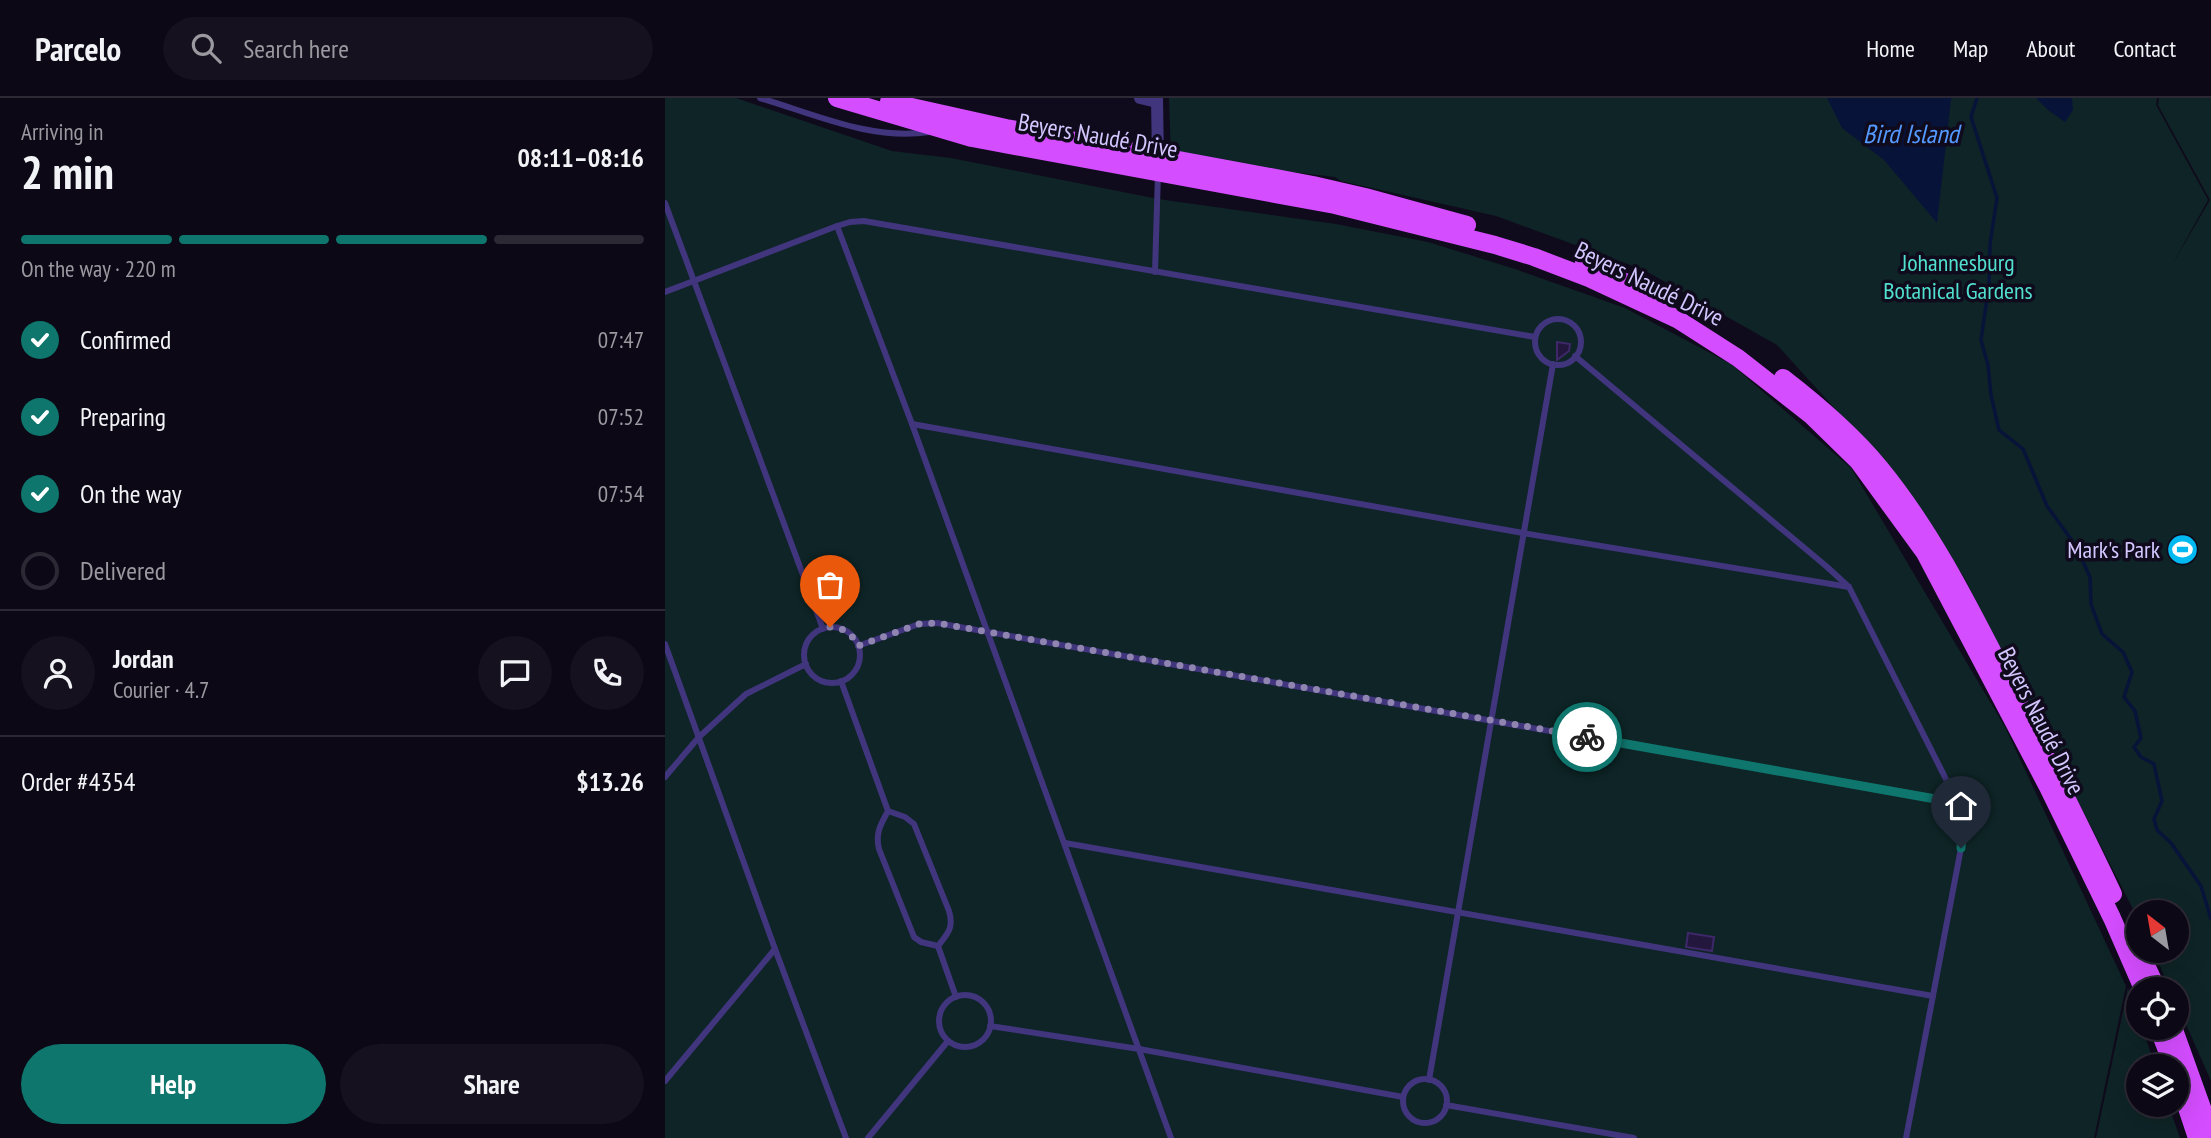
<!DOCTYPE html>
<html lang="en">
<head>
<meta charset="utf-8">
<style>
  body { margin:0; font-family:"PT Sans Narrow",sans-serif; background:#15111e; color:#f1f3f6; height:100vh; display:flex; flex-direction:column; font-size:26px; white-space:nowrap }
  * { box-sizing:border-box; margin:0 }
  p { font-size:23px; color:#9a9aa0 }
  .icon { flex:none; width:38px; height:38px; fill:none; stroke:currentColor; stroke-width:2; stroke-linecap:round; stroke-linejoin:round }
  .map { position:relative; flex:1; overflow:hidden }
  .details { display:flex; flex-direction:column; background:#0c0815; width:665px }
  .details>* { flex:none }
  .needle { width:46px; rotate:329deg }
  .tools { position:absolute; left:1461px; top:802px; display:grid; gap:14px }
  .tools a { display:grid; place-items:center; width:63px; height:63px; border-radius:50%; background:#0c0815; box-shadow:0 7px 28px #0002,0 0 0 2px #2c2934; font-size:35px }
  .pin { position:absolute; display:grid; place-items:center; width:60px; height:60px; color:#fff; margin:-72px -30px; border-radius:50% 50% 50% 0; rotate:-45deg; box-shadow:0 0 7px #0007 }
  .pin .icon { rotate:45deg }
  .courier { position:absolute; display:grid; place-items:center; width:70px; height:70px; margin:-35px; border:5px solid #0f766e; border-radius:50%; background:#fff; color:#222; box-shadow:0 2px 9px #0007 }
  .overview em { font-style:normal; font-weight:700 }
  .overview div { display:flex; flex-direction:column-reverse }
  .overview { display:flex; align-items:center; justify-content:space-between; height:119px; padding:0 21px }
  h1 { font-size:46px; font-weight:700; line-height:52px }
  .bar { display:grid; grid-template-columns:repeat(4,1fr); gap:10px 7px; align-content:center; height:84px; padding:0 21px }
  .bar i { height:9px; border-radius:5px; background:#2c2934 }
  .bar .selected { background:#0f766e }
  .bar p { grid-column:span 4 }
  .line { display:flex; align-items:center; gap:18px; padding:0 21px; border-top:2px solid #2c2934 }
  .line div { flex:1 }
  .round { display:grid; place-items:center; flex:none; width:74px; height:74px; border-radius:37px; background:#15111e }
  ol { padding:0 21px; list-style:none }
  li { display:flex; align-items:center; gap:21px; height:77px }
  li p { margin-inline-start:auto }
  li .icon { padding:7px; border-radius:50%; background:#0f766e; color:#fff; stroke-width:4 }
  li:last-child { color:#9a9aa0 }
  li i { width:38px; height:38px; border:4px solid #2c2934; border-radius:50% }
  .action { display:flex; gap:14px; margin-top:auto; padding:14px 21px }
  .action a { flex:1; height:80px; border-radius:42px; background:#0f766e; color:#fff; font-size:28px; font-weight:700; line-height:80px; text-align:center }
  .action a+a { background:#15111e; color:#f1f3f6 }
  header { display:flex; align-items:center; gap:42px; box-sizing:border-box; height:98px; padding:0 35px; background:#0c0815; border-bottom:2px solid #2c2934 }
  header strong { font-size:33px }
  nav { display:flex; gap:38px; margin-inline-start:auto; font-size:24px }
  .search { width:490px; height:63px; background:#15111e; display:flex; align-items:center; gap:18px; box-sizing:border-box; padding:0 24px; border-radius:38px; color:#9a9aa0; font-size:26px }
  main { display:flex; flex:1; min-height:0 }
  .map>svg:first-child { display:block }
</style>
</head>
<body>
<header>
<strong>Parcelo</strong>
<div class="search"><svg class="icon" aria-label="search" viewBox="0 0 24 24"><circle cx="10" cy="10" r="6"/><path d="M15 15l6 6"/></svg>Search here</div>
<nav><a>Home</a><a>Map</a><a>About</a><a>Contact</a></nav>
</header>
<main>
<section class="details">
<div class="overview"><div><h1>2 min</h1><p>Arriving in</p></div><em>08:11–08:16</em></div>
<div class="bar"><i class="selected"></i><i class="selected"></i><i class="selected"></i><i></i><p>On the way · 220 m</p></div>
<ol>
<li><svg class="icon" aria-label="check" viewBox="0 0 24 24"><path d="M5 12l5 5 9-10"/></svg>Confirmed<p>07:47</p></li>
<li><svg class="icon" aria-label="check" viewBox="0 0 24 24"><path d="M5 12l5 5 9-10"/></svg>Preparing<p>07:52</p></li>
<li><svg class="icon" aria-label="check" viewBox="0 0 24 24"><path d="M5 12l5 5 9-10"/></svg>On the way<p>07:54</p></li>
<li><i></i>Delivered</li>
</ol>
<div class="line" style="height:126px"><a class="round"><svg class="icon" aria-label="person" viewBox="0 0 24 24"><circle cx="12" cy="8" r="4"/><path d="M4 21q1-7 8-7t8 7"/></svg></a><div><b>Jordan</b><p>Courier · 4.7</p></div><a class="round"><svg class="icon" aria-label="chat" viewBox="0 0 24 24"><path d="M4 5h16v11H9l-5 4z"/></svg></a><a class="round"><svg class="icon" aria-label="phone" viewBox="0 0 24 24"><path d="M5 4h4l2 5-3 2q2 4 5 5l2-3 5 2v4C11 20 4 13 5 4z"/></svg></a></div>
<div class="line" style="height:91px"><div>Order #4354</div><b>$13.26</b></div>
<div class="action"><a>Help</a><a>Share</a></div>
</section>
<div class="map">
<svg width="1546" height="1040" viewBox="0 0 1546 1040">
  <rect width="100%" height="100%" fill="#100b1c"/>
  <g fill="#0e2426">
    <path d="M0 0H71L227 53 286 60 493 101 671 126 763 144 850 171 960 210 1066 266 1186 370 1340 629 1461 888 1429 1040H0Z"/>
    <path d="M504 0H1492L1491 7 1543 102 1507 167 1545 102 1493 7 1494 0H1546V983L1512 906V891H1505L1488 852H1512V814H1474L1473 821 1299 479 1253 409 1202 346 1112 247 979 172 831 118 676 83 670 79 506 60Z"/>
    <path d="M1463 890 1473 920 1474 929H1477L1490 968H1474V1006H1503L1515 1040H1431Z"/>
  </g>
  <g fill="#081339">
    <path d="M1162 0H1288L1286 1 1272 125 1219 62 1177 30Z"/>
    <path d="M1371 0H1407L1408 12 1400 24 1383 12Z"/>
  </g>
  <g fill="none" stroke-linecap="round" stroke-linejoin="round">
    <path stroke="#081339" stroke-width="3.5" d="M1312 0 1306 19 1332 100 1325 146 1324 187 1316 242 1323 267 1326 297 1334 332 1358 351 1382 408 1411 448 1425 479 1426 506 1437 536 1458 554 1467 574 1459 599 1470 613 1476 640 1469 649 1476 659 1489 666 1497 703 1489 721 1492 732 1506 745 1536 788 1546 821"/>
  </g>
  <g fill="#24173e" stroke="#3e286a" stroke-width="2">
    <path d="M892 244 905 246 904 253 892 262Z"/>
    <path d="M1023 835 1049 839 1047 853 1021 849Z"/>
  </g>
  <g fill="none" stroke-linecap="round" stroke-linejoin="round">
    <g stroke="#41357d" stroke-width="6">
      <path d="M95 0C149 16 207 43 264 34"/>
      <path d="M0 105 158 531"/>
      <path d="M172 128 247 326 506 1040"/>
      <path d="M490 174 493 75"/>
      <path d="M0 194 172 128 185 124 199 123 870 239"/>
      <circle cx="893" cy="244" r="23"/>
      <path d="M910 258 1161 468 1184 489 1293 705 1298 727 1296 750 1241 1040"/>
      <path d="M247 326 858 435 1184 489"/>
      <circle cx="167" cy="557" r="28"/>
      <path d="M0 546 110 851 181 1040"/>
      <path d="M193 548 254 526 272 525 1293 705"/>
      <path d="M176 583 223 713C216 726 210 735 214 751L249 839 256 844 273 848"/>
      <path d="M0 679 34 639 81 596 141 566"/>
      <path d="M223 713 240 719 249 726 284 813C289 830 283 835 273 848"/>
      <path d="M400 745 1268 898"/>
      <path d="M273 848 291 899"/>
      <circle cx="300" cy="923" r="26"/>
      <path d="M325 928 474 951 738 999"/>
      <circle cx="760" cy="1003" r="22"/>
      <path d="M764 982 888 266"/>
      <path d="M0 983 110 851"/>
      <path d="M781 1007 969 1040"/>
      <path d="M203 1040 283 943"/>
    </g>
    <g stroke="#41357d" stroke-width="12">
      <path d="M475 0 492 4"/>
      <path d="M492 0 493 64"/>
    </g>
    <g stroke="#d44dff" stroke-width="18">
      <path d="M172 0 307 40 670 107 830 147 869 159 924 180 1012 221 1073 260 1147 318 1193 363 1260 455 1383 689 1447 820 1478 891"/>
      <path d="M224 4 341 30 648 87 700 99 802 127"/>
      <path d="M919 165 992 199"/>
      <path d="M1118 280C1153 307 1187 336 1215 370 1269 436 1306 512 1345 588 1380 657 1415 726 1448 796"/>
      <path d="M1480 865 1492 891"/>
      <path d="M1493 929 1508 968"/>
      <path d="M1508 929 1546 1035"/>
      <path d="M1512 980 1532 1040"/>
    </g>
  </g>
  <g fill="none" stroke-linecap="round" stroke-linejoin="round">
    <path stroke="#8f85b0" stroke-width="7" stroke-dasharray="0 12.6" d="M165 529C179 530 187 535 193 548L254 526 272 525 922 639"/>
    <path stroke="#0f766e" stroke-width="9" d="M922 639 1293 705 1298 727 1296 750"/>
  </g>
  <defs>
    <symbol id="stadium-disc" viewBox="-11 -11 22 22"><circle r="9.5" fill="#00b9f1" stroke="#100b1c"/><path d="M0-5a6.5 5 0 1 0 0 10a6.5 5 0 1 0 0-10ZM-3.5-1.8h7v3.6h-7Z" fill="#fff"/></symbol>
  </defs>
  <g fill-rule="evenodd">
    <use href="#stadium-disc" x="1500" y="434" width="35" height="35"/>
  </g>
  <g text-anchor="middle" stroke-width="7" stroke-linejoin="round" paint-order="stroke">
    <g font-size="24" fill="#d4c6ff" stroke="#100b1c">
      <text transform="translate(433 38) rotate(10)" y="8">Beyers Naudé Drive</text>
      <text transform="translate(984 186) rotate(26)" y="8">Beyers Naudé Drive</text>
      <text transform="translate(1376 623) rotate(63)" y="8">Beyers Naudé Drive</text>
    </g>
    <g font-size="24" fill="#51e0cf" stroke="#100b1c">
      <text x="1293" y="173">Johannesburg<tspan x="1293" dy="28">Botanical Gardens</tspan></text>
    </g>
    <g font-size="24" fill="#d4c6ff" stroke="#100b1c" text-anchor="end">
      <text x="1495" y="460">Mark's Park</text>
    </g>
    <g font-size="26" font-style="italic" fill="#5499ff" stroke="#100b1c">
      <text x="1246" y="45">Bird Island</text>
    </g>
  </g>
</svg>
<div class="tools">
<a><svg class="needle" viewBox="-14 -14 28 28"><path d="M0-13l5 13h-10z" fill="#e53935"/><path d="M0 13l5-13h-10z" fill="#9a9aa0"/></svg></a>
<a><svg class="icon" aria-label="locate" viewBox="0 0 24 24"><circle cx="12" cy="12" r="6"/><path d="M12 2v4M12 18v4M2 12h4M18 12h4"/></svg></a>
<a><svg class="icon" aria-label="layers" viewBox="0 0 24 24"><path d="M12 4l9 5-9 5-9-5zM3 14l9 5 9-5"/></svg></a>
</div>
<div class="pin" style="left:165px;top:529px;background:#ea580c"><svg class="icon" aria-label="bag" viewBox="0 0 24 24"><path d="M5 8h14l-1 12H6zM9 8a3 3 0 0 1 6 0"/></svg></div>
<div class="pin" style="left:1296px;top:750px;background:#1f2937"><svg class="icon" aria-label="home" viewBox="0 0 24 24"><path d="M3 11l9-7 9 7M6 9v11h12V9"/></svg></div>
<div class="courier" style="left:922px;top:639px"><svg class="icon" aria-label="bike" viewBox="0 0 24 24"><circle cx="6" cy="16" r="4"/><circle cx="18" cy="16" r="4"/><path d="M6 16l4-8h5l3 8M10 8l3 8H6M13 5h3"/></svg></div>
</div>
</main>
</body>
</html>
